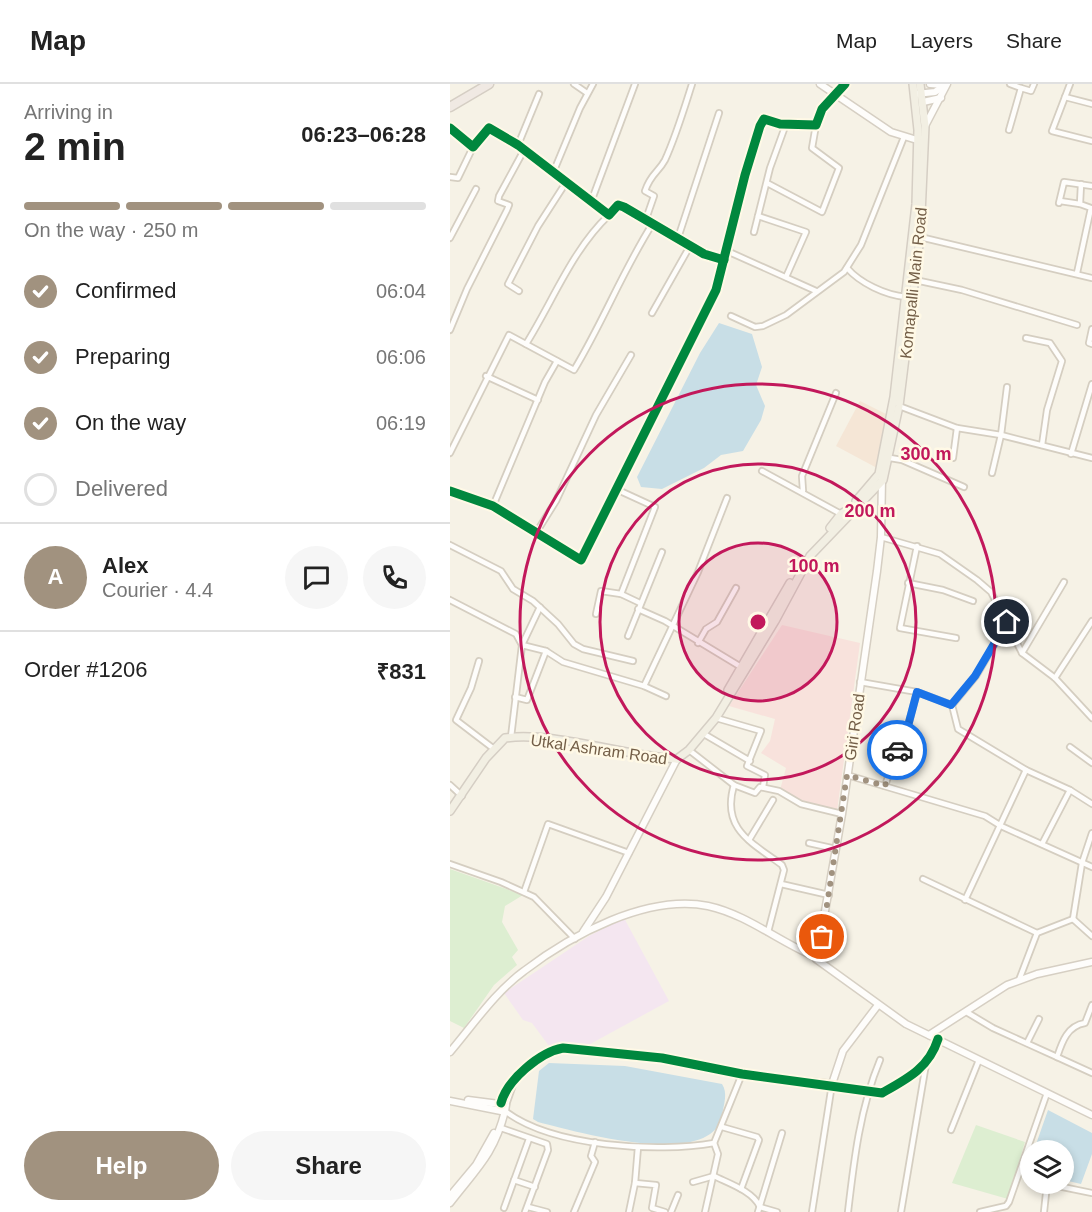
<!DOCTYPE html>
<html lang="en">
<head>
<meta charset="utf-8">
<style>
  body { margin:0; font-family:Helvetica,sans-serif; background:#f6f6f6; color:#222; height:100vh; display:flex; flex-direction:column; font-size:22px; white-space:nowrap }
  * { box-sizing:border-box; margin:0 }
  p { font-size:20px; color:#767676 }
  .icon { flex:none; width:33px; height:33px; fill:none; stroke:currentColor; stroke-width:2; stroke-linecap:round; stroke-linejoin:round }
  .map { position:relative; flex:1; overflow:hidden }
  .drawer { display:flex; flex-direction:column; background:#fff; width:450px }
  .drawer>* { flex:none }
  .tools { position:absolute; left:570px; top:1056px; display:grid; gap:12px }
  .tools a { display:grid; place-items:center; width:54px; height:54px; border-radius:50%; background:#fff; box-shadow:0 3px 9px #0003; font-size:30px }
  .pin { position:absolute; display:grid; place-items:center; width:51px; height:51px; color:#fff; margin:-26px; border:3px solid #fff; border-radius:50%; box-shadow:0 2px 6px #0007 }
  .courier { position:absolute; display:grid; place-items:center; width:60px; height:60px; margin:-30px; border:4px solid #1a73e8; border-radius:50%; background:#fff; color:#222; box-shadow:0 2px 8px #0007 }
  .head em { font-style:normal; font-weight:800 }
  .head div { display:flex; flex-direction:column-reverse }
  .head { display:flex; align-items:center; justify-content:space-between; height:102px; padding:0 24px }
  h1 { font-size:39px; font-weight:800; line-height:45px }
  .bar { display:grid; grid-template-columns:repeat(4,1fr); gap:9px 6px; align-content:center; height:72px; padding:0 24px }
  .bar i { height:8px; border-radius:4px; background:#e0e0e0 }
  .bar .selected { background:#a1927f }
  .bar p { grid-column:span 4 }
  .line { display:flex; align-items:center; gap:15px; padding:0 24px; border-top:2px solid #e0e0e0 }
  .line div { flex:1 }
  .round { display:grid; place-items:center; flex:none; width:63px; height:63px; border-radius:32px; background:#f6f6f6 }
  ol { padding:0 24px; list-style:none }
  li { display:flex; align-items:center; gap:18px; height:66px }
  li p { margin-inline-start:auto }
  li .icon { padding:6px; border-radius:50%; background:#a1927f; color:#fff; stroke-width:4 }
  li:last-child { color:#767676 }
  li i { width:33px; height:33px; border:3px solid #e0e0e0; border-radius:50% }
  .action { display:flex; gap:12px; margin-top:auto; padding:12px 24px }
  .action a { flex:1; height:69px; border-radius:36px; background:#a1927f; color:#fff; font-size:24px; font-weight:800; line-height:69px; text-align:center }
  .action a+a { background:#f6f6f6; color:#222 }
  header { display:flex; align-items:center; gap:36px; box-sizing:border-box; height:84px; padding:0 30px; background:#fff; border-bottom:2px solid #e0e0e0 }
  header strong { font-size:28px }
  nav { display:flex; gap:33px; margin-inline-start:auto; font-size:21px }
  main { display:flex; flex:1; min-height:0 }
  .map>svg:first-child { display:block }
</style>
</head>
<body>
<header>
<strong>Map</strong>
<nav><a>Map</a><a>Layers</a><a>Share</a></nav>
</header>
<main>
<section class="drawer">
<div class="head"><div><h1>2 min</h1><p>Arriving in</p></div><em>06:23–06:28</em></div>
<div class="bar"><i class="selected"></i><i class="selected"></i><i class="selected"></i><i></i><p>On the way · 250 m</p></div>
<ol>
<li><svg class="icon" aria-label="check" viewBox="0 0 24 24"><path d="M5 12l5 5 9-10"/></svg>Confirmed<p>06:04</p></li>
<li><svg class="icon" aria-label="check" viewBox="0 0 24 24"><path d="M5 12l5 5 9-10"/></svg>Preparing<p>06:06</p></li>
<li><svg class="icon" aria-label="check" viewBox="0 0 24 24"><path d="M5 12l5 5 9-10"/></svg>On the way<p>06:19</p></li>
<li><i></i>Delivered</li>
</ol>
<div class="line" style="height:108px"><b class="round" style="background:#a1927f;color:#fff">A</b><div><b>Alex</b><p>Courier · 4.4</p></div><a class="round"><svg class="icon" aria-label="chat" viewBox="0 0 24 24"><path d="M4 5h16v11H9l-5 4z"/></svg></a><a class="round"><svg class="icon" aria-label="phone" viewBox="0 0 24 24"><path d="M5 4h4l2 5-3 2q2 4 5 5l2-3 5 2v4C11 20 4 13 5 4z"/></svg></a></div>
<div class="line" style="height:78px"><div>Order #1206</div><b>₹831</b></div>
<div class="action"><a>Help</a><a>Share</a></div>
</section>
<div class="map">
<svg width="642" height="1128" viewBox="0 0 642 1128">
  <rect width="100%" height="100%" fill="#f6f2e6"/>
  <path fill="#f5e6d6" d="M410 317 440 332 433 373 427 384 386 362Z"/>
  <path fill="#f4e6f0" d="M174 834 219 917 131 965 102 966 82 939 73 936 54 909 139 852Z"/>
  <path fill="#f8e2dc" d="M332 541 410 559 387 727 351 718 330 706 336 684 311 669 320 657 325 635 279 622Z"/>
  <g fill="#ddeed1">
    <path d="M0 785 73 811 55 822 52 838 68 866 62 873 67 881 44 901 14 944 0 937Z"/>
    <path d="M526 1041 575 1058 558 1115 502 1099Z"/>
  </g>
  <g fill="#c8dee6">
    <path d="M269 239 302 250 312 283 306 301 315 322 311 336 293 367 271 371 254 384 212 405 191 403 187 393 250 269Z"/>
    <path d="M99 979 175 982 272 1000C278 1009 274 1020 272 1031 263 1087 123 1047 88 1038L83 1035 89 987Z"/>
    <path d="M598 1026 642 1049V1070L631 1100 614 1096V1066H584Z"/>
  </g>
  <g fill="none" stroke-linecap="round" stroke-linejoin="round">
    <defs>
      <g id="street">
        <path d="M124 0 137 9"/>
        <path d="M560 0 571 4"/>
        <path d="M620 0 602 47 642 57"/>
        <path d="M615 13 642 20"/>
        <path d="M0 44 23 63 39 44 68 61 159 131 168 121 174 123 254 170 274 176"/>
        <path d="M559 46 571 4 581 7 584 0"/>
        <path d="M68 61 89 10"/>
        <path d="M103 89 130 24 143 0"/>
        <path d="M0 93 8 94 23 63"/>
        <path d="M317 99 372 128 389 84 362 64 366 41"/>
        <path d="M610 117 630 120"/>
        <path d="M141 118 185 0"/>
        <path d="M609 119 614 98 642 102"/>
        <path d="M308 132 356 148 336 193"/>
        <path d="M196 135 204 112 195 107C201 89 208 89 215 76 226 52 234 25 242 0"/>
        <path d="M304 148 320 84 336 40"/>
        <path d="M470 153 642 194"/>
        <path d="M0 154 26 105"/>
        <path d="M228 154 269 29"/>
        <path d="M277 167 366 207"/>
        <path d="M397 184C410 199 435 211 456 213"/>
        <path d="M627 189 641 124 630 120 631 100"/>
        <path d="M465 196 512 206 627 241"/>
        <path d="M69 207 58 200 88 142 115 100"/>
        <path d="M202 229 240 162"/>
        <path d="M281 232 305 243 313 242 336 231 394 188 411 161 454 53"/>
        <path d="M642 245 639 259 642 260"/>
        <path d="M0 246 17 205 57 126 59 121 48 117 49 112 74 66"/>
        <path d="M576 254 600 259 612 277 597 326 592 361"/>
        <path d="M76 260C103 217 122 166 159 131"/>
        <path d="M36 292 88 316"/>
        <path d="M449 322 507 344 551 351 642 374"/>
        <path d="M0 369 59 251 124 286C153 238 173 186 203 139"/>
        <path d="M621 370 642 300"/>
        <path d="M440 374 452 376 514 403"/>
        <path d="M503 374 507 344"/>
        <path d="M312 387 391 430"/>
        <path d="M542 389 551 351 557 303"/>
        <path d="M168 406 205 423 171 510"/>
        <path d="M0 407 43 422 131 476 266 206 295 91 310 42 314 35 330 40 366 41 372 25 395 0"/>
        <path d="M353 407 352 392 386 309"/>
        <path d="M43 422 95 298 107 277"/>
        <path d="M86 449 106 417 146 331 181 271"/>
        <path d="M431 453 490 470 527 496 541 508 572 569 605 594 642 634"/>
        <path d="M0 461 51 487 63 505 83 517 108 540 124 560 133 565 183 577"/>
        <path d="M467 462 450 544 506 554"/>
        <path d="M458 499 493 506 523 517"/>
        <path d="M0 516 66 550 72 561 61 653"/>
        <path d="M90 523 72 561 96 567 113 578 194 602 216 612"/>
        <path d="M188 525 215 537 291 583"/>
        <path d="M146 530 151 507 171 510 190 519"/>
        <path d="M178 552 212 468"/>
        <path d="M248 559 256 545 267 538 286 504"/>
        <path d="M572 569 614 498"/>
        <path d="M29 577 21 604 6 636 44 665"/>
        <path d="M605 594 642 537"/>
        <path d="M410 598 467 608 502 621 508 645 576 686 620 706 642 720"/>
        <path d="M194 602 248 488 277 414"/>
        <path d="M65 613 77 616 96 567"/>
        <path d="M502 621 526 592 557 539"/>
        <path d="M266 634 311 647 297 682 315 691 313 703"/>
        <path d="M254 650 300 677"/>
        <path d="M620 663 642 679"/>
        <path d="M239 666 284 701 305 709 310 703 329 707 351 720 392 730"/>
        <path d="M397 691 535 732 551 742 642 783"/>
        <path d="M0 701 12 712"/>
        <path d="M284 701C271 745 301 758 332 781L334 786 318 848"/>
        <path d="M435 702 446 668 454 657 467 608"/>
        <path d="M299 756 323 716"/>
        <path d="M359 759 386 765"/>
        <path d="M592 760 620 706"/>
        <path d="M0 780 51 798 84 813 125 855"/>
        <path d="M473 795 587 849"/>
        <path d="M331 800 379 811"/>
        <path d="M74 808 98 740 179 769"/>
        <path d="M515 816 576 686"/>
        <path d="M623 835 632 779 642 749"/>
        <path d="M623 835 642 852"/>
        <path d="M569 896 587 849 623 835"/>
        <path d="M518 929 543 944 607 973C612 958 617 942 635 939L642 921"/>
        <path d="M577 959 589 935"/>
        <path d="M607 973 642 989"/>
        <path d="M51 1019 55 1008 64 998"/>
        <path d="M56 1021 63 1001"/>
        <path d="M55 1027C102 1063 208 1069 264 1059L292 990"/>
        <path d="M272 1043 307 1053 309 1056 291 1105"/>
        <path d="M51 1044 97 1060 98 1066 75 1128"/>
        <path d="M501 1046 529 976"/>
        <path d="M571 1087 580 1092"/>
        <path d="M64 1096 85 1103"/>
        <path d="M243 1098 264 1092C278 1099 303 1107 310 1123L327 1128"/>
        <path d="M185 1099 206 1101 202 1124 215 1128"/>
        <path d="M598 1100 642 1109"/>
        <path d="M78 1123 97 1128"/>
        <path d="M54 1124 79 1055"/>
        <path d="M124 1128 145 1078 141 1072 145 1058"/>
        <path d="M179 1128 185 1099 188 1063"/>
        <path d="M221 1128 228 1111"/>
        <path d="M255 1128 268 1070 264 1059"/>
        <path d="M308 1128 332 1049"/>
        <path d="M362 1128 382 1000 432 1009C457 995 479 984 488 955"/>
        <path d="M398 1128C404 1076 410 1024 430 976"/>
        <path d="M451 1128 476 980"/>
        <path d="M530 1128 556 1122 559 1118 597 1009"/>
        <path d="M594 1128 597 1100"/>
      </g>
      <g id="secondary">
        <path d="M370 0 441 48 467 56"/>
        <path d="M480 0 494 1"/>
        <path d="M466 10 485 8 495 1"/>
        <path d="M473 18 491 14"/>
        <path d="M475 42 497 0"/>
        <path d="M133 848 156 813 227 675"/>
        <path d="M368 867 392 730 427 487 431 453 432 394"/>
        <path d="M366 875 456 940 642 1031"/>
        <path d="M479 951 557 901 587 890 642 878"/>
        <path d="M0 968C23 941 45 908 74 887 121 851 197 810 258 822 295 830 327 856 361 871"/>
        <path d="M64 998C76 984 94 968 113 964L212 974 292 990 382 1000 393 967 428 921"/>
        <path d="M18 1016 49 1020"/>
        <path d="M0 1017 51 1027H55L56 1021 51 1019 48 1025"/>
        <path d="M0 1112 26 1081 44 1049"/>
        <path d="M0 1119C26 1085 44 1071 55 1027"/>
      </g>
      <g id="primary">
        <path d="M406 417 429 390 444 313 466 120 468 46 463 0"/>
        <path d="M380 444 391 430 399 425"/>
        <path d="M278 606 340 499"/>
        <path d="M227 675 239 666 266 634 325 537 360 472 433 396 449 322 470 153 475 42 470 0"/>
        <path d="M0 727 36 674 55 654C103 647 175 672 227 675"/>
      </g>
      <path id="highway" d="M0 23 39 0"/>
    </defs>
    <use href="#street" stroke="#d5cec1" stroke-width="8"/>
    <use href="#secondary" stroke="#d6cfc3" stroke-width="9"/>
    <use href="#primary" stroke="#d5cec4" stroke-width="10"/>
    <use href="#highway" stroke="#d5cec4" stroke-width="11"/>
    <use href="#street" stroke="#fefdfb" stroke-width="4.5"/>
    <use href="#secondary" stroke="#fefdfb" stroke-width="6"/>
    <use href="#primary" stroke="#f2efe3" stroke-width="7"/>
    <use href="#highway" stroke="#f0e9e3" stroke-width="8"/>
    <defs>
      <g id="cycleway">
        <path d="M0 44 23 63 39 44 68 61 159 131 168 121 174 123 254 170 274 176"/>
        <path d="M0 407 43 422 131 476 266 206 295 91 310 42 314 35 330 40 366 41 372 25 395 0"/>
        <path d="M51 1019C57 996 90 968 113 964L212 974 292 990 432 1009C457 995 479 984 488 955"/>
      </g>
    </defs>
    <use href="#cycleway" stroke="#fff9e6" stroke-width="13"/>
    <use href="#cycleway" stroke="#00873e" stroke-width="9"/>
  </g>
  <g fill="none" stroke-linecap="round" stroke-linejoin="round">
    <path stroke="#a1927f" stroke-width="6" stroke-dasharray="0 10.8" d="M372 853 397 691 435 702 447 666"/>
    <path stroke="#1a73e8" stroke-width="8" d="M447 666 454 657 467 608 501 621 525 592 557 538"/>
  </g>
  <circle cx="308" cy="538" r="79" fill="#c2185b" fill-opacity=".12"/>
  <g fill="none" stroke="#c2185b" stroke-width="3">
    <circle cx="308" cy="538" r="79"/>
    <circle cx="308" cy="538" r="158"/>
    <circle cx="308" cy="538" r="238"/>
  </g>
  <g text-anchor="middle" stroke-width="5" stroke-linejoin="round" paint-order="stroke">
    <g font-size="16" fill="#735e47" stroke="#fff9e6">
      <text transform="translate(463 199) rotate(-84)" y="6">Komapalli Main Road</text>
      <text transform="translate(404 643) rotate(-82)" y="6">Giri Road</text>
      <text transform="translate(149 665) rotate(8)" y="6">Utkal Ashram Road</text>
    </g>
  </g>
  <circle cx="308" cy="538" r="9" fill="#c2185b" stroke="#fff9e6" stroke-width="3"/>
  <g font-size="18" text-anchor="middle" font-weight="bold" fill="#c2185b" stroke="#fff9e6" stroke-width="5" stroke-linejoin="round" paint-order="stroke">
    <text x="476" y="376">300 m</text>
    <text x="420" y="433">200 m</text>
    <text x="364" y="488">100 m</text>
  </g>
</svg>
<div class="tools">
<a><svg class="icon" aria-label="layers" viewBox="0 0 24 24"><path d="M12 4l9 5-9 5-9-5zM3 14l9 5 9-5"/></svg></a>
</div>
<div class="pin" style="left:372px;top:853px;background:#ea580c"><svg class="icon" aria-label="bag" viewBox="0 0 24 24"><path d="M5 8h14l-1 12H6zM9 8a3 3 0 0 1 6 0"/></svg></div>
<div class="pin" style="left:557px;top:538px;background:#1f2937"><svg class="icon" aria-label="home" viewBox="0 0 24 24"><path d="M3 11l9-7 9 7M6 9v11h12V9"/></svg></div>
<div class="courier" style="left:447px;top:666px"><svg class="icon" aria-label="car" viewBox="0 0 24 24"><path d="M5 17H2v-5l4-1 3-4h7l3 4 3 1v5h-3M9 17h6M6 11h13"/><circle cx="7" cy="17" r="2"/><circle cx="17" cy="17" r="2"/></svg></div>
</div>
</main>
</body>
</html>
